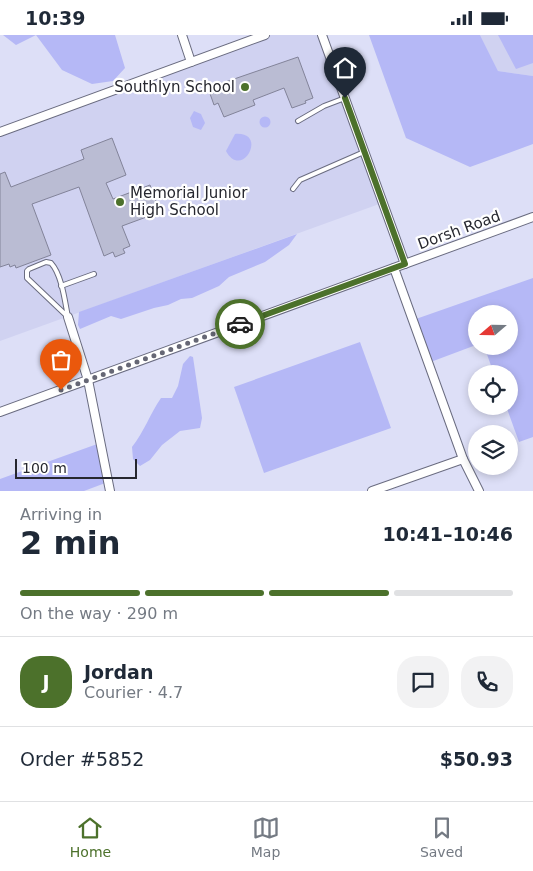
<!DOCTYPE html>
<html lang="en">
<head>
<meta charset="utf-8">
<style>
  body { margin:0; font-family:"DejaVu Sans",sans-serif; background:#f2f2f3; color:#1f2937; height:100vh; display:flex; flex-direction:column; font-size:19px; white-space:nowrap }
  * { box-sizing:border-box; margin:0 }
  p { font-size:16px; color:#747a83 }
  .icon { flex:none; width:28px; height:28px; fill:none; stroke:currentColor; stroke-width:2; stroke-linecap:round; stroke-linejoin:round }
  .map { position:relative; height:456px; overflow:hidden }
  .sheet { display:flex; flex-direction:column; background:#fff; flex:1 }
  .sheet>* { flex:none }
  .needle { width:32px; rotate:250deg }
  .controls { position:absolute; left:468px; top:270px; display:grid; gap:10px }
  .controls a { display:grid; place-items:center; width:50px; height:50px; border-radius:50%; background:#fff; box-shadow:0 2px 8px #0003; font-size:25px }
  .scale { position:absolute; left:15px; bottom:12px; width:122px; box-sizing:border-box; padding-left:5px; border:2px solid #26272f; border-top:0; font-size:14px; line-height:18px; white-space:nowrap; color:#26272f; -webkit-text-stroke:4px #fff; paint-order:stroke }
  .pin { position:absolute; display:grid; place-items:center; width:42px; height:42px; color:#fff; margin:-51px -21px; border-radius:50% 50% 50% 0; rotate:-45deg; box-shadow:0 0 5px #0007 }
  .pin .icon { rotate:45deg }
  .courier { position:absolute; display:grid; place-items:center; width:50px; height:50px; margin:-25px; border:4px solid #4c712b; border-radius:50%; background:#fff; color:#222; box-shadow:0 1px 6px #0007 }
  .headline em { font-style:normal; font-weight:600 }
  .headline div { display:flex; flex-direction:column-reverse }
  .headline { display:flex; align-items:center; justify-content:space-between; height:85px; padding:0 20px }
  h1 { font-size:32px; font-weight:600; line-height:38px }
  .bar { display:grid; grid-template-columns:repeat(4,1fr); gap:8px 5px; align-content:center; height:60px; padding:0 20px }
  .bar i { height:6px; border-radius:4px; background:#e0e1e3 }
  .bar .selected { background:#4c712b }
  .bar p { grid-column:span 4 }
  .line { display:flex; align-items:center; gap:12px; padding:0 20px; border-top:1px solid #e0e1e3 }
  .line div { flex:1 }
  .round { display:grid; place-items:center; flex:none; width:52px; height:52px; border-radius:20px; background:#f2f2f3 }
  .status { display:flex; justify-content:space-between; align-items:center; height:35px; padding:0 25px; background:#fff; direction:ltr }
  .status svg { height:14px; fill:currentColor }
  .dock { display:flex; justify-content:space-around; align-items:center; height:70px; border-top:1px solid #e0e1e3; background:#fff; font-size:14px; color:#747a83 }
  .dock a { display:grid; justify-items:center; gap:2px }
  .dock .selected { color:#4c712b }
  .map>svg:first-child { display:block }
</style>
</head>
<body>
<div class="status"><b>10:39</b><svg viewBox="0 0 49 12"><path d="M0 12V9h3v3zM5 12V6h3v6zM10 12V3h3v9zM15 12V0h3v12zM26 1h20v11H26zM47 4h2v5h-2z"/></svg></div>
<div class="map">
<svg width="533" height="456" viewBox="0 0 533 456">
  <rect width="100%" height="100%" fill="#dddff7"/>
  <g fill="#d0d2f1">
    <path d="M265 0H322L382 168 0 306V97Z"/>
    <path d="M480 0H533V41L498 36Z"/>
  </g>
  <g fill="#b5b8f6">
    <path d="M3 0H115L125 33 113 46 92 49 62 35 36 0 16 10Z"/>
    <path d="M369 0H480L498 36 533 41V109L470 132 406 103Z"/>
    <path d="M498 0H533V28L516 34Z"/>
    <path d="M194 76 201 79 205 88 201 95 193 92 190 83Z"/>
    <circle cx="265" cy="87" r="5.5"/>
    <path d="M235 99C269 96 242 146 226 116Z"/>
    <path d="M297 199 289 210 265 227 229 242 219 251 192 263 181 264 168 270 154 273 121 284 111 281 80 294 78 290 79 277Z"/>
    <path d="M533 243V402L519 407 506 371H509V339H494L484 311H509V279H476V310L428 328 413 285Z"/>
    <path d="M360 307 391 393 264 438 234 352Z"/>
    <path d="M190 321 193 322 202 383 200 393 180 396 162 410 150 425 140 431 133 424 132 412C144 397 150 379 161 363H172L178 351 183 329Z"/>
    <path d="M100 408 108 447 84 456H0V444Z"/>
  </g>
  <g fill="#babcd3" stroke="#828399">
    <path d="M298 22 313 63 305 66 306 68 292 73 284 53 253 65 255 70 224 82 218 68 214 70 208 53Z"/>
    <path d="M112 103 126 140 106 148 113 164 150 150 160 177 122 191 130 211 123 214 125 218 115 222 113 217 104 221 79 152 32 169 51 220 16 233 15 230 10 232 9 229 0 232V139L5 137 11 152 84 124 81 115Z"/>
  </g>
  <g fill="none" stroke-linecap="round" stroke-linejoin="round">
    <defs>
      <g id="service">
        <path d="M298 86 324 71 345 63"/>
        <path d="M293 154 300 145 364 117"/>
        <path d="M46 227 51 228C62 240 65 267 68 282L27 243V236L29 234Z"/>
        <path d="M61 251 94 239"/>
      </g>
      <g id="minor">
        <path d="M182 0 191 27"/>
        <path d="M322 0 405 229"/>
        <path d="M0 97 265 0"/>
        <path d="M394 233 463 424 479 456"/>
        <path d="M68 282 88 345 110 456"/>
        <path d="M0 377 533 182"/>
        <path d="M372 456 463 424"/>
      </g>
    </defs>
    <use href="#service" stroke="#6a6c80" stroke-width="6"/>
    <use href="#minor" stroke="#6a6c80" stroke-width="10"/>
    <use href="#service" stroke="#fff" stroke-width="4"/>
    <use href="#minor" stroke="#fff" stroke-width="8"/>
  </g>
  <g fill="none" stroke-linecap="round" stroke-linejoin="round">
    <path stroke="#666775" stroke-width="5" stroke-dasharray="0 9" d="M61 355 240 289"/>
    <path stroke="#4c712b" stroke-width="6" d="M240 289 405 229 345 63"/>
  </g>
  <g fill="#4c712b" stroke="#fff" stroke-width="2">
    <circle cx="245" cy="52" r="5"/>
    <circle cx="120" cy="167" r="5"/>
  </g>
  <g text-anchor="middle" stroke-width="4.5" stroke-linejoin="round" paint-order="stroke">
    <g font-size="15" fill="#26272f" stroke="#fff" text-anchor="end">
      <text x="235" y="57">Southlyn School</text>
      <text x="130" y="163" text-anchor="start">Memorial Junior<tspan x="130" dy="17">High School</tspan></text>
    </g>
    <g font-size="15" fill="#26272f" stroke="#fff">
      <text transform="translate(459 195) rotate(-20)" y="5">Dorsh Road</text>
    </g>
  </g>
</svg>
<div class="controls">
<a><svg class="needle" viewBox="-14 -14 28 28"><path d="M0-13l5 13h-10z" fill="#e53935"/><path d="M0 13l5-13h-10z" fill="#747a83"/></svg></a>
<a><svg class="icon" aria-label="locate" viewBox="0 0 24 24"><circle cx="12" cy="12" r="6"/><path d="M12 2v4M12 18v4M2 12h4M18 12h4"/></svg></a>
<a><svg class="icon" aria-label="layers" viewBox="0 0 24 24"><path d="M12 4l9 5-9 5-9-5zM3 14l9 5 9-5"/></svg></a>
</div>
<div class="scale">100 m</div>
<div class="pin" style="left:61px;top:355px;background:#ea580c"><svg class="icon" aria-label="bag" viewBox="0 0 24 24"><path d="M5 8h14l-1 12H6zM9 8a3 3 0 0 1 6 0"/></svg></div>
<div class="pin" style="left:345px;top:63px;background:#1f2937"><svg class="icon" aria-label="home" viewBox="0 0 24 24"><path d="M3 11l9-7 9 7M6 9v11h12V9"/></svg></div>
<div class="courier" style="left:240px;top:289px"><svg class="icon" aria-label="car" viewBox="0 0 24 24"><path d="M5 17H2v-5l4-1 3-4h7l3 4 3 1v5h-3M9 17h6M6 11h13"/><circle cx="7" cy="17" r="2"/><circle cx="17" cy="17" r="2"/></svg></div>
</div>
<section class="sheet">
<div class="headline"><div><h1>2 min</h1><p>Arriving in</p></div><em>10:41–10:46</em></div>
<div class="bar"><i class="selected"></i><i class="selected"></i><i class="selected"></i><i></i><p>On the way · 290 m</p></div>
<div class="line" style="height:90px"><b class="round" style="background:#4c712b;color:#fff">J</b><div><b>Jordan</b><p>Courier · 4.7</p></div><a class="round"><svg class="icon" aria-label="chat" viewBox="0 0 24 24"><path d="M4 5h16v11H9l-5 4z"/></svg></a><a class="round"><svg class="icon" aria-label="phone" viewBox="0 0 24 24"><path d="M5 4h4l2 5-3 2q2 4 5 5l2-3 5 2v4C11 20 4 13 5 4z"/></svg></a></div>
<div class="line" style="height:65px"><div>Order #5852</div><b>$50.93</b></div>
</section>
<nav class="dock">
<a class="selected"><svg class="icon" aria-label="home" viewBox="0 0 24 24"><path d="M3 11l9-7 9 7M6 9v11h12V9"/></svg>Home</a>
<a><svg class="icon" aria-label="map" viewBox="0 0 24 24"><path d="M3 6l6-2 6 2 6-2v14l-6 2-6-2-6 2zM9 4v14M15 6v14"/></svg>Map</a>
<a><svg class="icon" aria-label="saved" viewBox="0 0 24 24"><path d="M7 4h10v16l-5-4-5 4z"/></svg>Saved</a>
</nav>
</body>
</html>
